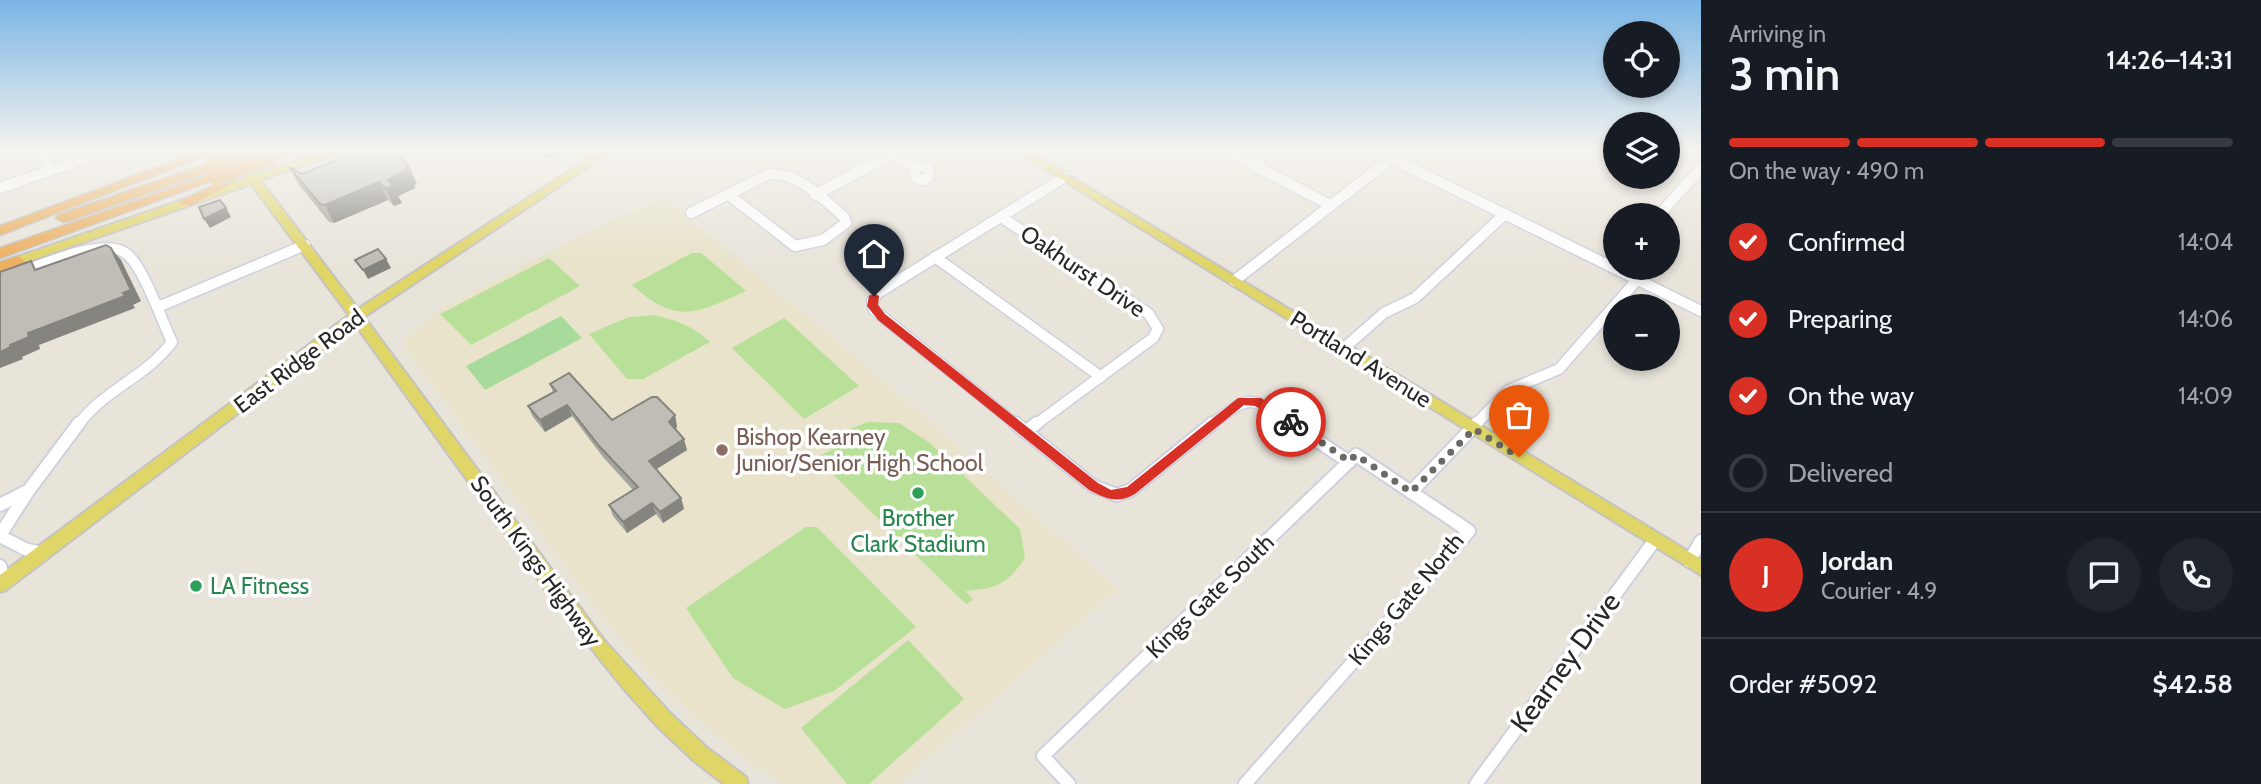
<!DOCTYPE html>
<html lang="en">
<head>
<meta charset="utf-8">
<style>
  body { margin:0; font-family:Cabin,sans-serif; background:#20242c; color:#f1f3f6; height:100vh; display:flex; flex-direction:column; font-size:26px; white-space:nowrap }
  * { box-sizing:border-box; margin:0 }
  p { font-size:23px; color:#9ea1a6 }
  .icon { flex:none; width:38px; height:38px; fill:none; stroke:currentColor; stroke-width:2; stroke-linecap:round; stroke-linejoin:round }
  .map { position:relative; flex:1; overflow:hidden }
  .panel { display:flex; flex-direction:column; background:#171b24; width:560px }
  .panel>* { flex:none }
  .tools { position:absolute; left:1603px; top:21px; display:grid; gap:14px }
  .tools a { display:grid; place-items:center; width:77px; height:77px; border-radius:50%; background:#171b24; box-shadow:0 4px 10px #0003; font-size:35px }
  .pin { position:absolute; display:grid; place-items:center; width:60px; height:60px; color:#fff; margin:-72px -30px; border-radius:50% 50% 50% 0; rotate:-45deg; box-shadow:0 0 7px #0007 }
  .pin .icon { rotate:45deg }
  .courier { position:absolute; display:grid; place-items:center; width:70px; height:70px; margin:-35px; border:5px solid #d93025; border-radius:50%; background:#fff; color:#222; box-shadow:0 2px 9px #0007 }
  .head em { font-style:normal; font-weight:600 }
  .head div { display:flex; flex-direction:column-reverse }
  .head { display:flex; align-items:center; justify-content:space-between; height:119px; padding:0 28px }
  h1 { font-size:46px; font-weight:600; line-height:52px }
  .bar { display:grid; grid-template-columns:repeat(4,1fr); gap:10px 7px; align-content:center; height:84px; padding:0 28px }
  .bar i { height:9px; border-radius:5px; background:#363941 }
  .bar .current { background:#d93025 }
  .bar p { grid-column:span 4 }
  .line { display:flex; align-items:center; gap:18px; padding:0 28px; border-top:2px solid #363941 }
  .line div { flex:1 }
  .round { display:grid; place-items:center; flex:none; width:74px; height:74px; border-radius:37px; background:#20242c }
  ol { padding:0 28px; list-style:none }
  li { display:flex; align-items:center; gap:21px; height:77px }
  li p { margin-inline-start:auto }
  li .icon { padding:7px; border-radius:50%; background:#d93025; color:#fff; stroke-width:4 }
  li:last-child { color:#9ea1a6 }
  li i { width:38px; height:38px; border:4px solid #363941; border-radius:50% }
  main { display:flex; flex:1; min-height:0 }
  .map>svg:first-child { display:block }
</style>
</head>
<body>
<main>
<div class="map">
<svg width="1701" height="784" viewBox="0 0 1701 784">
  <rect width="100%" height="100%" fill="#e8e4da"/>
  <path fill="#e8e3ca" d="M663 197 870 369 1117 589 898 784H781L749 762 694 716 646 670 602 616 402 343 440 309 576 238Z"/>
  <path fill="#a8da9b" d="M561 316 582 338 485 390 466 366Z"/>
  <g fill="#b8e098">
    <path d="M692 253H701L746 291C696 314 677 325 632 285Z"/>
    <path d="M549 258 580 286 471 345 440 314Z"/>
    <path d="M654 315C676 320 693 326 710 342L643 379H627L589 334 629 317Z"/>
    <path d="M784 318 859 386 804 419 732 348Z"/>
    <path d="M868 422 899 423 930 443 1020 529 1025 558C1006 585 997 588 966 591L973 600 966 604 816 458 831 450 847 430Z"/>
    <path d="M806 527H817L916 627 834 691 785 709 733 678 686 608Z"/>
    <path d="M908 640 964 699 869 784H847L801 728Z"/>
  </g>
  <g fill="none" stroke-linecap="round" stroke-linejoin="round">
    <defs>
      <g id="minor-far1">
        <path d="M42 151 51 170"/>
        <path d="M889 151 917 168"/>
        <path d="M1227 151 1330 205"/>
        <path d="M1391 158 1701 311"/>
        <path d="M1251 163 1269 151"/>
        <circle cx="922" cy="173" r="7"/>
        <path d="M0 188 107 151"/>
        <path d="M815 195 897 151"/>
        <path d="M691 213 769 174C799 172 823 199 844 217L846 223 823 240 795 246 729 195"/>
        <path d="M1659 215 1701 168"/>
        <path d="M1001 217 1149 314 1158 329 1153 338 1035 425"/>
        <path d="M935 257 1101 377"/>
        <path d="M0 280C28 271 105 233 128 255 144 269 162 321 172 342 145 378 106 388 78 425"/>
        <path d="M1234 281 1401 151"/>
        <path d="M158 307 305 245"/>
        <path d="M1343 349 1384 313 1415 298 1505 214"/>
        <path d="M1017 425 874 310 872 301 878 293 1065 177"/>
        <path d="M1211 425C1251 392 1252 397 1294 425"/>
        <path d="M1475 425 1509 390 1559 369 1637 280"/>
      </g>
      <g id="minor">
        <path d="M1015 423 1093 486 1117 495 1131 490 1213 423"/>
        <path d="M1291 423 1349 462"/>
        <path d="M1025 432 1037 423"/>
        <path d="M1411 492 1477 423"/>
        <path d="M0 505 29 490 79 423"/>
        <path d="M0 535 27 493"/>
        <path d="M0 536 27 550 43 553"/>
        <path d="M1689 561 1701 541"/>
        <path d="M0 566 5 581"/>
        <path d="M1069 784 1043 756 1356 455 1469 531 1245 784"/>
        <path d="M1476 784 1655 540"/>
      </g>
      <g id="major">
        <path d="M227 151H237L256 174 325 151H339L338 153 260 180 358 309 600 151H612L364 317 604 640 670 713 706 747 746 777 748 784H724L693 760 657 726 624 689 562 612 355 324 6 590 0 592V575L349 315 251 184 0 271V263L246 178Z"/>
        <path d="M1016 151H1028L1701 559V575Z"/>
      </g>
      <g id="highway">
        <path d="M201 151H217L0 235V226Z"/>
        <path d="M277 151H293L278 159H270V153Z"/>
        <path d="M325 151H339L330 156 326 155Z"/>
        <path d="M219 157 223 158 235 175 233 183 191 205H181L179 202 221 181 222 177 0 258V248L212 174 216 173 222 177 213 161Z"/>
        <path d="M210 163 216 167 214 170 68 221 63 222 56 218 58 215Z"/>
        <path d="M18 256 25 261 23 264 0 272V262Z"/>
      </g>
    </defs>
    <use href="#minor-far1" stroke="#cfd0df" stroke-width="13"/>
    <use href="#minor" stroke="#cfd0df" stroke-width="16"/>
    <use href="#major" stroke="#c3c3c3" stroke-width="4"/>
    <use href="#highway" stroke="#c3c3c3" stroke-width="3"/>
    <use href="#minor-far1" stroke="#fff" stroke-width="10"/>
    <use href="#minor" stroke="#fff" stroke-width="12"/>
    <use href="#major" fill="#e0d567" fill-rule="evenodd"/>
    <use href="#highway" fill="#ecb061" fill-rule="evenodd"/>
    <defs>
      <g id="highway-bridge">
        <path d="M210 167 255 151"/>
        <path d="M216 177 274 156"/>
      </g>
    </defs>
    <use href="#highway-bridge" stroke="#c3c3c3" stroke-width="18" stroke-linecap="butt"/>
    <use href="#highway-bridge" stroke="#ecb061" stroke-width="14"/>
  </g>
  <g fill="#a5a39d">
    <path d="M539 151H565L548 158Z"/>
    <path d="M289 167 302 174 417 184 414 185 415 188 398 196 402 203 394 206 388 200 334 223 329 222 299 185Z"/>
    <path d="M550 384 612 420 675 415 677 427 675 429 687 450 656 469 681 498 684 509 663 523 656 514 627 533 613 516 609 505 633 490 603 457 572 416 545 432 533 417 528 406 553 392Z"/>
  </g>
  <g fill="#86847f">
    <path d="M545 151H565L548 158Z"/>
    <path d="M409 166 417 184 414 185 415 188 398 196 402 203 394 206 386 189 388 180Z"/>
    <path d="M379 182 388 200 334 223 325 205Z"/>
    <path d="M226 208 231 217 210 228 204 219Z"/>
    <path d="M111 248 121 260 141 301 133 305 135 308 39 345 40 349 22 357 23 359 0 368V352L10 345Z"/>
    <path d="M386 259 391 268 368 279 363 270Z"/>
    <path d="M567 405 572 416 545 432 540 420Z"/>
    <path d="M675 415 677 427 671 434 669 422Z"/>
    <path d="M684 439 687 450 652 472 649 461Z"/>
    <path d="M681 498 684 509 663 523 660 512Z"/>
    <path d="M652 503 656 514 627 533 623 522Z"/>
  </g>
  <g fill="#c0bdb6" stroke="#86847f" stroke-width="2">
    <path d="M359 151H394L409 166 405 168 407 170 388 180 393 185 386 189 379 182 325 205 320 204 289 167 302 174Z"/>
    <path d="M220 200 226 208 204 219 199 207Z"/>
    <path d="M106 245 111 248 131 290 123 293 125 296 28 333 29 337 10 345 11 347 0 352V272L31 261 35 270Z"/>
    <path d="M378 249 386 259 363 270 355 260Z"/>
    <path d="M569 373 612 420 652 397H657L675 415 669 422 684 439 649 461 681 498 660 512 652 503 623 522 609 505 638 487 599 446 567 405 540 420 528 406 556 391 550 384Z"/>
  </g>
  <linearGradient id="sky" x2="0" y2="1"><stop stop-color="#7bb5e5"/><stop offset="0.58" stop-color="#f5f3ee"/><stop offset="1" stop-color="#f5f3ee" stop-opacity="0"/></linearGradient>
  <rect width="1701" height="260" fill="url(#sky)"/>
  <path fill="#d93025" d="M874 293 879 296 878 305 885 314 1098 483 1111 490 1127 487 1238 398H1261L1297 422 1291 427 1255 406 1244 405 1135 494C1118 504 1106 499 1089 490L878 320 867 306 869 296Z"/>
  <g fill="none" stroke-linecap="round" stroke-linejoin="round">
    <path stroke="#6b6966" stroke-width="7" stroke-dasharray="0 12.6" d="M1291 422 1349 461 1356 455 1411 492 1474 429 1519 457"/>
  </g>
  <circle fill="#8d6e63" stroke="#fff" stroke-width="2.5" cx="722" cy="450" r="7"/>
  <g fill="#2e9e5b" stroke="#fff" stroke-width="2.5">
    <circle cx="918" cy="493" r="7"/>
    <circle cx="196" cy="586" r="7"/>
  </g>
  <g text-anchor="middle" stroke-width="7" stroke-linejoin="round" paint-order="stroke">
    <g font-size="23" fill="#272727" stroke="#fff">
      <text transform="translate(1083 271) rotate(34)" y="8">Oakhurst Drive</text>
      <text transform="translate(1361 359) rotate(32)" y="8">Portland Avenue</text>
      <text transform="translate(299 361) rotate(-37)" y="8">East Ridge Road</text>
      <text transform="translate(536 561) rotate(54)" y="8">South Kings Highway</text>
      <text transform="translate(1210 596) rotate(-44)" y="8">Kings Gate South</text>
      <text transform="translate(1406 599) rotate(-50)" y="8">Kings Gate North</text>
    </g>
    <g font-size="23" fill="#785e54" stroke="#fff" text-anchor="start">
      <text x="736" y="445">Bishop Kearney<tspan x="736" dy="26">Junior/Senior High School</tspan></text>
    </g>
    <g font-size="23" fill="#27864d" stroke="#fff">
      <text x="918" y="526">Brother<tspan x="918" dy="26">Clark Stadium</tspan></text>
      <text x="210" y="594" text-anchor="start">LA Fitness</text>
    </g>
    <g font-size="28" fill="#272727" stroke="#fff">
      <text transform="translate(1565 662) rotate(-54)" y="10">Kearney Drive</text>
    </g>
  </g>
</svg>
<div class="tools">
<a><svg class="icon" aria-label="locate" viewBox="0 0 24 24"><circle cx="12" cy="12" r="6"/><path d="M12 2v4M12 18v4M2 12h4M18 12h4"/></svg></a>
<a><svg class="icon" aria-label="layers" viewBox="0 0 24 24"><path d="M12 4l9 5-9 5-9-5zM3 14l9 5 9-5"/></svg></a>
<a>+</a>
<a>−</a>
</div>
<div class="pin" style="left:1519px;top:457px;background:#ea580c"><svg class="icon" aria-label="bag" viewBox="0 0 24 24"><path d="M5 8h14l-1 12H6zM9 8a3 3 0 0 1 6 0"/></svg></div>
<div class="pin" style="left:874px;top:296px;background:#1f2937"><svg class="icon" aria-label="home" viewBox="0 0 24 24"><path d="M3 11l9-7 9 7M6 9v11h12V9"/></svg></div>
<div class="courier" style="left:1291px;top:422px"><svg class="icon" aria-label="bike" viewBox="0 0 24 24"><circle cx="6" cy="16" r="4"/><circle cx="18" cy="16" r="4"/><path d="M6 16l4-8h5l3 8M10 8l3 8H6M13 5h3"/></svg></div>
</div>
<section class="panel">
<div class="head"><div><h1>3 min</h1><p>Arriving in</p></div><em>14:26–14:31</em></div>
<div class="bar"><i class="current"></i><i class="current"></i><i class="current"></i><i></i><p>On the way · 490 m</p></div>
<ol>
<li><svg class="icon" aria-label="check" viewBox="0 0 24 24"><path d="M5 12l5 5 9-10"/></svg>Confirmed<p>14:04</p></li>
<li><svg class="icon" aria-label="check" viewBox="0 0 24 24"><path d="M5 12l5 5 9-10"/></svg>Preparing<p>14:06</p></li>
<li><svg class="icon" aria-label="check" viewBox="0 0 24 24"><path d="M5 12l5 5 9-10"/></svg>On the way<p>14:09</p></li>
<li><i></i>Delivered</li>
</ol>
<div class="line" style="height:126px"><b class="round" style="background:#d93025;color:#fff">J</b><div><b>Jordan</b><p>Courier · 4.9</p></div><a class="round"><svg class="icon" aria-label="chat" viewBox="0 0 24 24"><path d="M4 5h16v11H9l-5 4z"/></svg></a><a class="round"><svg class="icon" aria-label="phone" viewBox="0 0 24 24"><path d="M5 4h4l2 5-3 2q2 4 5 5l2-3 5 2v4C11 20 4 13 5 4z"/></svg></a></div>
<div class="line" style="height:91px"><div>Order #5092</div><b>$42.58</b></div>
</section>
</main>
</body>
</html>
